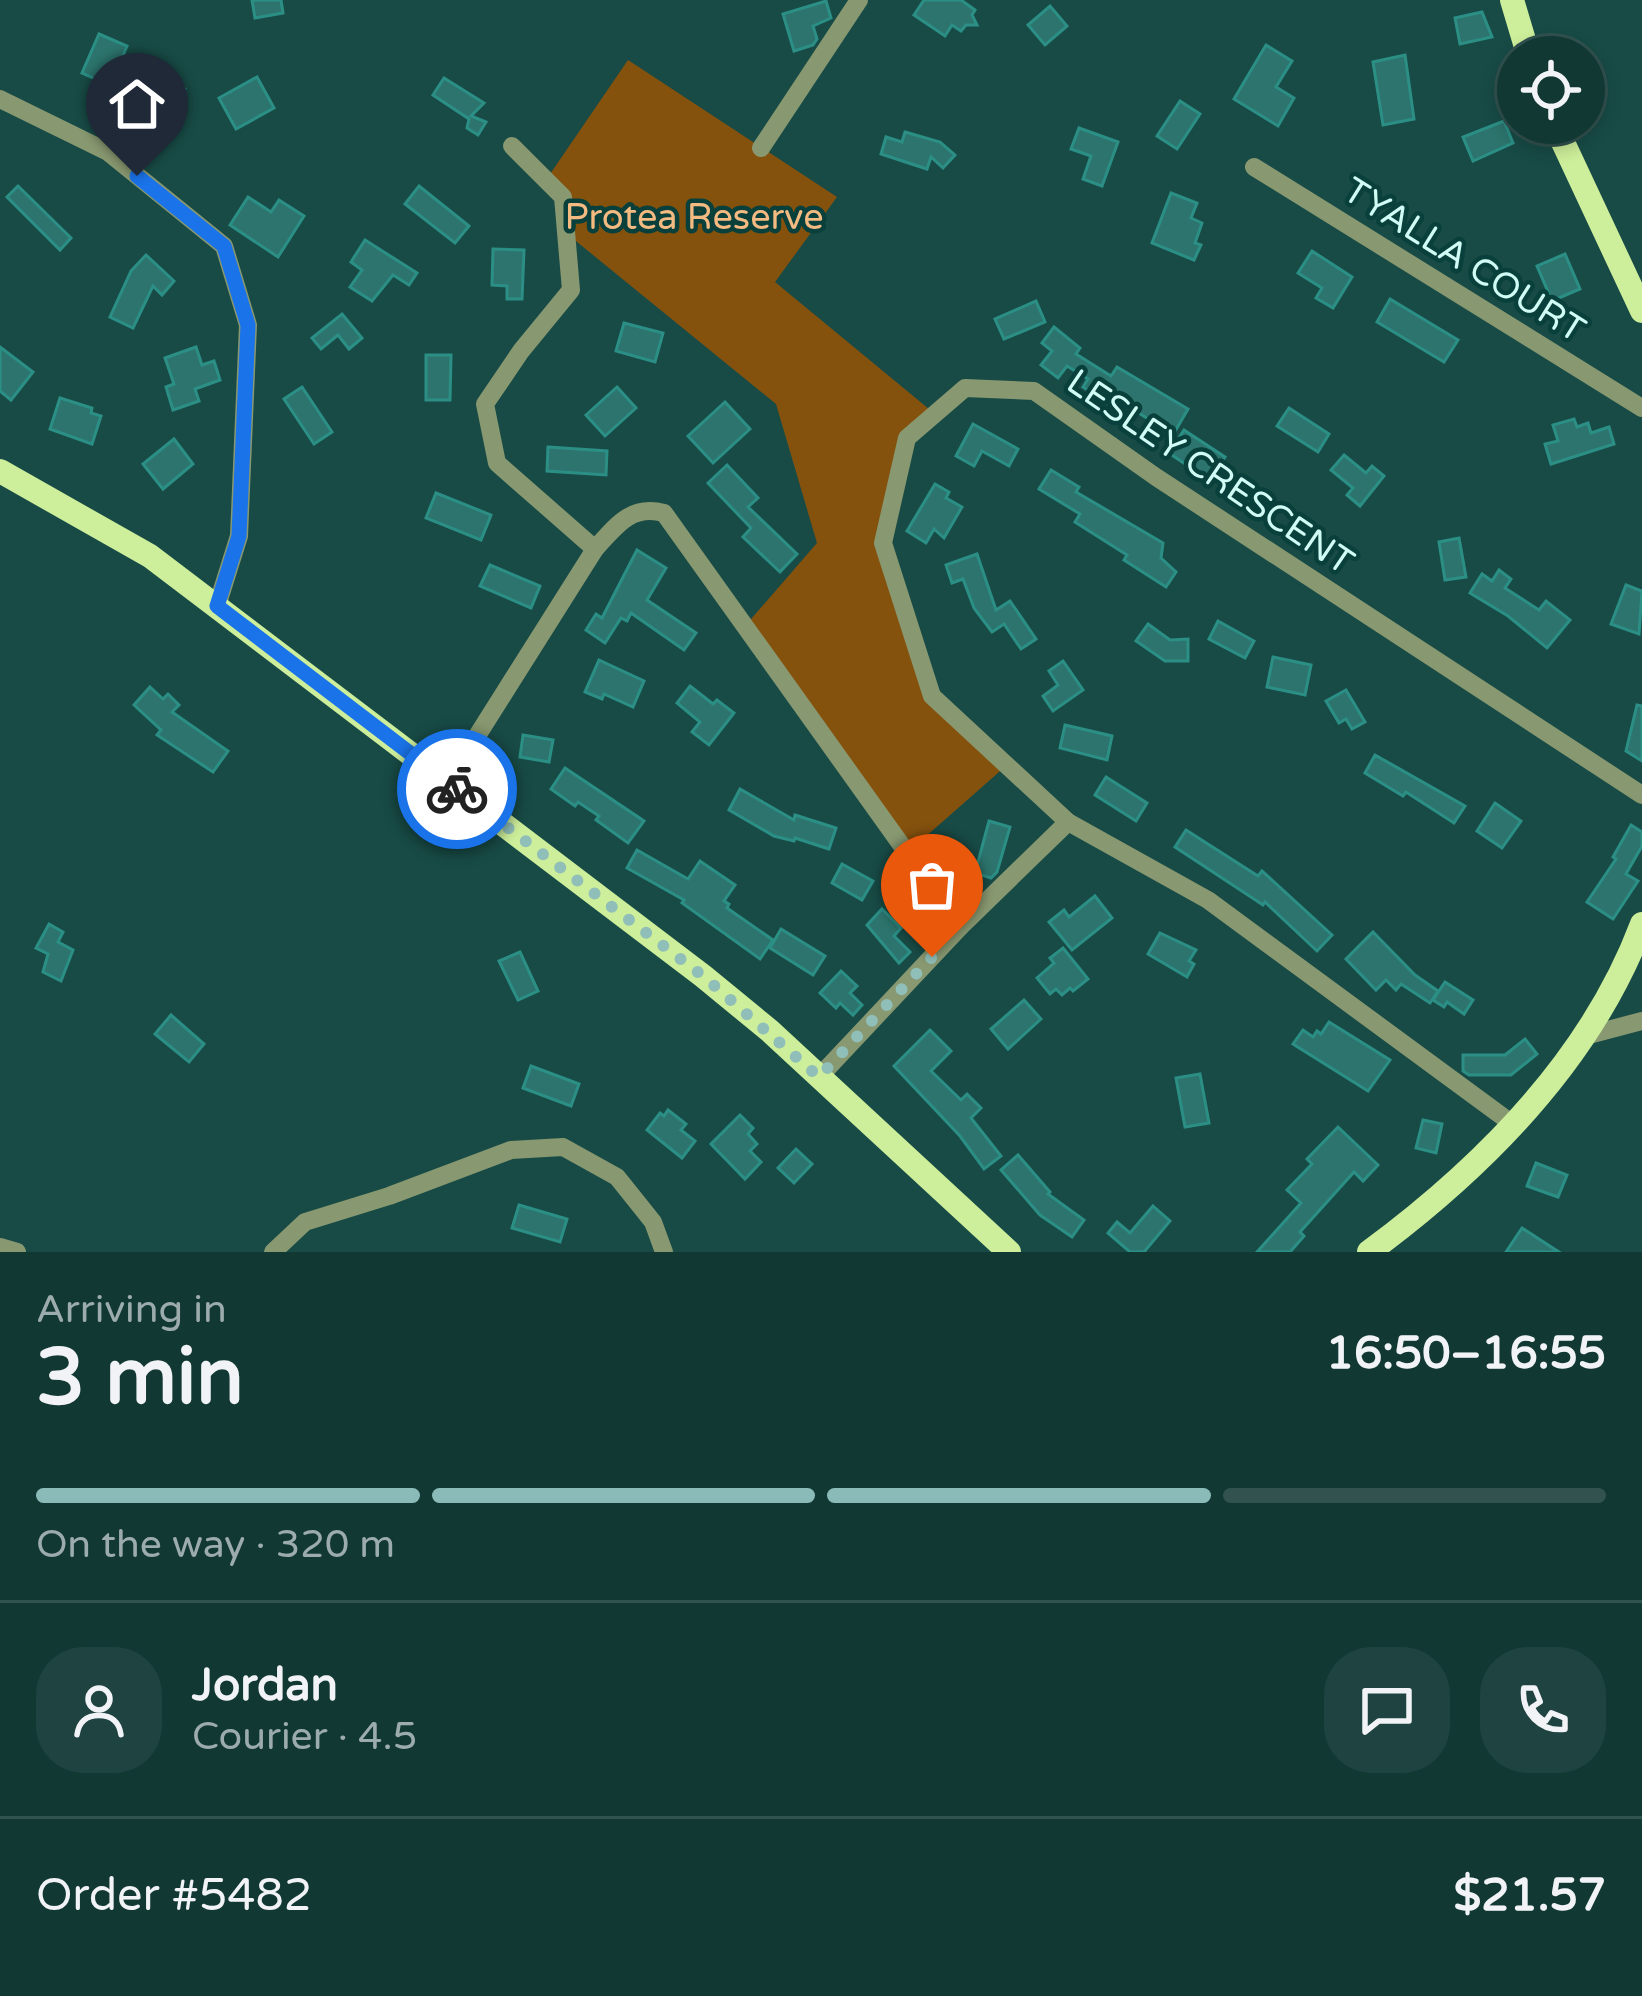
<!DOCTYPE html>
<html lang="en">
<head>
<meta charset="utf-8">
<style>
  body { margin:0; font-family:"Varela Round",sans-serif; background:#1f4340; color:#f1f3f6; height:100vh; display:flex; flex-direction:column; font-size:45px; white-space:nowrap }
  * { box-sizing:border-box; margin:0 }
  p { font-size:39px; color:#9cacac }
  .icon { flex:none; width:66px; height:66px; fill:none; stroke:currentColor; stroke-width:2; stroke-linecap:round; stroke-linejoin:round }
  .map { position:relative; height:1252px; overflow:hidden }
  .details { display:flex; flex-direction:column; background:#123834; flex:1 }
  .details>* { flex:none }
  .tools { position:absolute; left:1497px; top:36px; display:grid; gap:24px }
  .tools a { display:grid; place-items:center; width:108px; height:108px; border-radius:50%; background:#123834; box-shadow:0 6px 18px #0003,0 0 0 3px #31524f; font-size:60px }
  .pin { position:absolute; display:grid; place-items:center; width:102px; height:102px; color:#fff; margin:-123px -51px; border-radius:50% 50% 50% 0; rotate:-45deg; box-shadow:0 0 12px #0007 }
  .pin .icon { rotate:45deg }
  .courier { position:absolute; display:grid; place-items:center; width:120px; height:120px; margin:-60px; border:9px solid #1a73e8; border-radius:50%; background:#fff; color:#222; box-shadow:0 3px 15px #0007 }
  .summary em { font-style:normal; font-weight:700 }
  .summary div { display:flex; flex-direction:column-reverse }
  .summary { display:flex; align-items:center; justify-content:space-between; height:204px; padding:0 36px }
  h1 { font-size:78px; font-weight:700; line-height:90px }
  .bar { display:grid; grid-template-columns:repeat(4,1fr); gap:18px 12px; align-content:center; height:144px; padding:0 36px }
  .bar i { height:15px; border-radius:9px; background:#31524f }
  .bar .on { background:#8bbbb9 }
  .bar p { grid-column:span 4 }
  .line { display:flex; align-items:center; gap:30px; padding:0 36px; border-top:3px solid #31524f }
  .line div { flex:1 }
  .round { display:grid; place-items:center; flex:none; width:126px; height:126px; border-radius:48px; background:#1f4340 }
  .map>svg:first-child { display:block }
</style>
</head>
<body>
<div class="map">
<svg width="1642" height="1252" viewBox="0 0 1642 1252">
  <rect width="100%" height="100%" fill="#184b46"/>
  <path fill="#85520e" d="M628 60 837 197 775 282 935 414 907 438 883 543 932 696 1007 765 907 853 745 626 817 543 776 404 566 233 563 197 546 180Z"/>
  <g fill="#2c746d" stroke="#2b8f86" stroke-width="3">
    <path d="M252 0H281L283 13 255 18Z"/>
    <path d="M924 0H961L975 10 972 15 977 25H966L961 31 952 25 945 36 914 15Z"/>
    <path d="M826 1 831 18 813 26 817 39 813 45 794 51 783 14Z"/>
    <path d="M1050 6 1067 26 1045 45 1028 25Z"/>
    <path d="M1482 12 1492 37 1460 44 1455 18Z"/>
    <path d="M99 34 127 46 117 69 109 65 102 82 82 73Z"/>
    <path d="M1266 45 1292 61 1276 87 1294 98 1278 126 1234 99Z"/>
    <path d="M1405 55 1414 119 1383 125 1373 62Z"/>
    <path d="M154 74 185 89 160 141 119 122 128 105 138 110Z"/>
    <path d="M257 77 274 108 236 129 219 98Z"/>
    <path d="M444 78 484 103 471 116 486 122 478 135 467 128 469 119 433 95Z"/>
    <path d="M1180 101 1200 114 1177 149 1157 136Z"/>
    <path d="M1504 121 1513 143 1473 161 1463 137Z"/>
    <path d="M1079 128 1118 142 1102 186 1083 179 1091 156 1071 149Z"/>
    <path d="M905 132 940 142 955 155 943 168 931 157 927 169 881 154 886 137 902 142Z"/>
    <path d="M18 186 71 238 60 250 7 197Z"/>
    <path d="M419 186 469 226 455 243 405 204Z"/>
    <path d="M1171 193 1197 203 1191 218 1202 223 1195 243 1201 245 1194 260 1152 243Z"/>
    <path d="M248 197 271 212 279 200 304 216 278 257 230 225Z"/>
    <path d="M365 240 417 273 409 285 393 275 372 301 350 287 362 270 351 262Z"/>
    <path d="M493 249 524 250 522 299H507V286L492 285Z"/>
    <path d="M1312 251 1352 277 1333 308 1316 298 1322 288 1298 273Z"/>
    <path d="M1565 254 1580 289 1552 301 1537 266Z"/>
    <path d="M146 255 174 281 162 295 153 286 133 328 110 317 131 271Z"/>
    <path d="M1390 299 1458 340 1444 362 1377 322Z"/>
    <path d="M1036 301 1045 322 1004 339 995 319Z"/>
    <path d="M342 314 362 338 349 349 338 335 321 349 312 338Z"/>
    <path d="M624 323 663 333 655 362 616 351Z"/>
    <path d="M1054 327 1080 348 1076 354 1111 376 1117 367 1188 409 1173 435 1117 399 1112 406 1083 387 1088 379 1067 366 1058 378 1041 365 1052 351 1042 343Z"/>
    <path d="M0 347 33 372 11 400 0 391Z"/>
    <path d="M196 347 202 365 214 361 220 380 195 389 199 401 173 410 166 387 174 384 165 358Z"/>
    <path d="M426 355H451L450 400H426Z"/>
    <path d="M302 387 332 432 314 444 284 399Z"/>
    <path d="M617 387 636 408 605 436 586 415Z"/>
    <path d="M60 398 92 408 91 413 101 416 92 444 50 429Z"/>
    <path d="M725 402 750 429 713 463 688 436Z"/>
    <path d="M1289 408 1329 434 1318 452 1277 426Z"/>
    <path d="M1574 419 1577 427 1588 423 1591 433 1609 427 1614 444 1551 464 1545 444 1558 441 1553 425Z"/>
    <path d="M973 424 1018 449 1009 466 982 451 974 466 956 456Z"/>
    <path d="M1184 430 1225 457 1210 481 1169 453Z"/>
    <path d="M174 439 193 464 163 489 143 464Z"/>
    <path d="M548 447 607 451 606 475 547 471Z"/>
    <path d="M1344 455 1366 473 1372 466 1384 476 1360 506 1347 495 1353 488 1331 470Z"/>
    <path d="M727 465 758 498 748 507 797 554 780 572 743 537 751 528 708 483Z"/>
    <path d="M1051 470 1079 487 1076 492 1163 543 1161 558 1176 572 1166 587 1124 560 1127 555 1075 522 1080 514 1039 489Z"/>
    <path d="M935 484 949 492 946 498 962 507 944 538 934 529 926 543 907 531Z"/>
    <path d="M436 493 491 515 481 540 426 518Z"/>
    <path d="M1459 538 1466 577 1445 580 1439 542Z"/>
    <path d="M637 550 666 568 647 600 696 633 684 650 631 613 627 621 621 618 605 643 586 630 596 614 602 618Z"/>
    <path d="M977 554 996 610 1010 601 1036 639 1021 649 1004 624 992 632 974 608 963 579 952 583 946 565Z"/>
    <path d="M490 565 540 586 531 608 480 586Z"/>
    <path d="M1499 570 1511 579 1505 588 1539 610 1546 601 1570 620 1547 648 1508 616 1470 593 1482 574 1492 581Z"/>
    <path d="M1626 585 1642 591 1639 634 1611 624Z"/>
    <path d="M1218 621 1254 641 1245 658 1209 639Z"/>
    <path d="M1148 624 1170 640 1188 639V661H1165L1136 641Z"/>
    <path d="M1273 657 1311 665 1305 695 1267 687Z"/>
    <path d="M599 660 644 681 633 707 604 694 602 699 585 692Z"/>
    <path d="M1063 661 1083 690 1053 711 1043 696 1058 685 1049 671Z"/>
    <path d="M690 686 713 704 717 700 734 713 709 745 692 732 700 722 677 703Z"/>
    <path d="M150 687 163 699 168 694 179 705 172 712 228 751 213 772 157 735 161 730 134 705Z"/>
    <path d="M1346 690 1365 722 1352 729 1346 719 1339 723 1326 701Z"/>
    <path d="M1637 705 1642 706V761L1626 751Z"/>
    <path d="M1065 725 1112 736 1107 760 1060 748Z"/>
    <path d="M523 735 553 740 549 762 520 757Z"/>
    <path d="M1375 755 1465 806 1454 823 1406 792 1403 796 1365 773Z"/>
    <path d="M565 768 644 821 628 843 596 820 599 816 578 802 575 806 551 789Z"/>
    <path d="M1106 777 1147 803 1136 821 1095 795Z"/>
    <path d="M740 789 794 820 795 815 836 828 829 849 795 838 794 841 774 836 729 810Z"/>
    <path d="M1495 803 1521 821 1502 848 1477 831Z"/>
    <path d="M989 821 1010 827 997 872 991 878 975 873Z"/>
    <path d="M1631 825 1642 832V846L1626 874 1638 881 1613 919 1587 902 1616 859 1613 857Z"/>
    <path d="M1186 830 1258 876 1262 871 1332 935 1317 951 1265 902 1263 905 1175 847Z"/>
    <path d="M637 850 688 879 700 861 735 885 724 901 729 904 727 908 773 940 760 959 682 903 684 900 627 868Z"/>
    <path d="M842 864 873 881 862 900 832 883Z"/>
    <path d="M1095 896 1112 918 1072 950 1049 922 1064 910 1069 917Z"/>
    <path d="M882 909 901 928 894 936 910 952 899 963 867 925Z"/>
    <path d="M49 924 63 932 58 942 73 950 61 981 43 972 48 954 36 948Z"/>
    <path d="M781 929 825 956 813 975 770 948Z"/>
    <path d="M1373 932 1415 975 1438 991 1430 1003 1401 984 1396 990 1386 980 1376 990 1346 959Z"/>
    <path d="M1160 933 1196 950 1189 961 1194 964 1187 977 1148 954Z"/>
    <path d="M1063 948 1088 979 1073 991 1070 988 1062 995 1056 989 1050 994 1037 978 1054 963 1050 958Z"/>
    <path d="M520 952 538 991 518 1000 499 961Z"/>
    <path d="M841 971 857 986 850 993 862 1005 853 1015 840 1003 836 1008 820 993Z"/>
    <path d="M1445 982 1473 1000 1464 1014 1447 1002 1444 1007 1433 1000Z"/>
    <path d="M1024 1000 1041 1019 1008 1049 991 1029Z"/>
    <path d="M171 1015 204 1044 189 1062 155 1034Z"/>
    <path d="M1329 1022 1390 1060 1368 1091 1293 1044 1303 1030 1313 1037 1317 1031 1321 1034Z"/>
    <path d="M930 1030 951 1051 931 1071 961 1100 967 1094 981 1108 971 1118 1001 1156 984 1169 960 1136 894 1066Z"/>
    <path d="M1525 1039 1537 1054 1511 1075H1469L1463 1071V1055H1505Z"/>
    <path d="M531 1066 579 1084 571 1106 523 1088Z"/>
    <path d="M1200 1074 1209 1123 1185 1127 1176 1078Z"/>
    <path d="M668 1110 686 1124 681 1130 695 1141 682 1158 647 1130 660 1113 664 1116Z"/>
    <path d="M740 1115 753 1128 748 1134 757 1144 750 1151 761 1162 745 1179 711 1144Z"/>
    <path d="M1423 1120 1442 1124 1436 1153 1416 1148Z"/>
    <path d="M1338 1127 1378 1165 1363 1181 1354 1172 1300 1232 1304 1236 1290 1252H1257L1301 1203 1287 1190 1312 1164 1307 1159Z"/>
    <path d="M796 1149 812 1164 794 1183 778 1168Z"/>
    <path d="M1018 1155 1050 1192 1048 1194 1084 1220 1072 1237 1040 1215 1001 1170Z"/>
    <path d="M1536 1163 1567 1175 1558 1197 1527 1186Z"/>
    <path d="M519 1205 567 1219 560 1242 512 1228Z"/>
    <path d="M1153 1206 1170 1221 1144 1252H1130L1108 1233 1117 1222 1130 1233Z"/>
    <path d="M1522 1228 1559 1252H1506Z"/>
  </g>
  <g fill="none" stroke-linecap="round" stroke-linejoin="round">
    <g stroke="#889870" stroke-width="18">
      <path d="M0 99 108 152 224 246 248 325 239 536 217 606"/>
      <path d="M512 146 563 197 571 290 521 351 485 404 497 463 595 549"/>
      <path d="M761 148 859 0"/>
      <path d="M1254 167 1642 408"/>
      <path d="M448 782 595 549C616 526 631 504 664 513L960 927"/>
      <path d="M1581 1037 1642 1021"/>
      <path d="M819 1077 960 927 1068 822"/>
      <path d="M1514 1125 1208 900 1068 822 932 696 883 543 907 438 965 388 1034 391 1156 477 1642 795"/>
      <path d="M0 1247 17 1252"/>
      <path d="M273 1252 305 1222 389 1196 511 1150 563 1147 617 1177 653 1222 664 1252"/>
    </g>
    <g stroke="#cdee9a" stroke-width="24">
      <path d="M1512 0 1529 57"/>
      <path d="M1554 123 1642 311"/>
      <path d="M0 471 150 556 703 976 770 1031 1009 1252"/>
      <path d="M1369 1252C1484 1167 1591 1060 1642 924"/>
    </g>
  </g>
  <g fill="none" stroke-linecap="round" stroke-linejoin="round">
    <path stroke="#90beb8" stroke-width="12" stroke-dasharray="0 21.6" d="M457 789 703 976 819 1077 932 957"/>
    <path stroke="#1a73e8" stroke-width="15" d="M137 176 224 246 248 325 239 536 217 606 457 789"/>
  </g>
  <g text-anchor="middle" stroke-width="9" stroke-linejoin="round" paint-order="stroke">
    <g font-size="36" fill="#f3ba81" stroke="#09403b">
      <text x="694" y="229">Protea Reserve</text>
    </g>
    <g font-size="36" fill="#d1fcf6" stroke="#09403b">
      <text transform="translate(1465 259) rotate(32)" y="13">TYALLA COURT</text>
      <text transform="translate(1211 471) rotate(34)" y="13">LESLEY CRESCENT</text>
    </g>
  </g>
</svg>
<div class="tools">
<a><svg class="icon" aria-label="locate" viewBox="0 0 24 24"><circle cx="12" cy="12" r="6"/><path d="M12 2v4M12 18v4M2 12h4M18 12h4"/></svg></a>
</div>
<div class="pin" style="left:932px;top:957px;background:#ea580c"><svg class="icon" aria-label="bag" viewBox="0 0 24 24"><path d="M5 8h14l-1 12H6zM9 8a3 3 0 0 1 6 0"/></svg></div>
<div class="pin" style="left:137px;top:176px;background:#1f2937"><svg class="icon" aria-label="home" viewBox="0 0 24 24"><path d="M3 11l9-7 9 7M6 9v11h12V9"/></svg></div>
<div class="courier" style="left:457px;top:789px"><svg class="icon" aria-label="bike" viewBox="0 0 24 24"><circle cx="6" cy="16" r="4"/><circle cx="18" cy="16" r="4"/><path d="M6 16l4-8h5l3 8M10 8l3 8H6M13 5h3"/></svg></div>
</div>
<section class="details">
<div class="summary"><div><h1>3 min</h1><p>Arriving in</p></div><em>16:50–16:55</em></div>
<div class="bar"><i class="on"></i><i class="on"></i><i class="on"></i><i></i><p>On the way · 320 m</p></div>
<div class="line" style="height:216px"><a class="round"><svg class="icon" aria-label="person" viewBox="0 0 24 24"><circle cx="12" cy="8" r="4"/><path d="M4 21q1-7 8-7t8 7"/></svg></a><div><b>Jordan</b><p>Courier · 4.5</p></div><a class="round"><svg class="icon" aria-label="chat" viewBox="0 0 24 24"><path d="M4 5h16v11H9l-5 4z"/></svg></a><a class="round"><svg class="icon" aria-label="phone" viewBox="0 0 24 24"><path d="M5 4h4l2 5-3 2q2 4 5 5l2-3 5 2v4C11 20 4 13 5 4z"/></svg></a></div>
<div class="line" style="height:156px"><div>Order #5482</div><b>$21.57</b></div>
</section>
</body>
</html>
